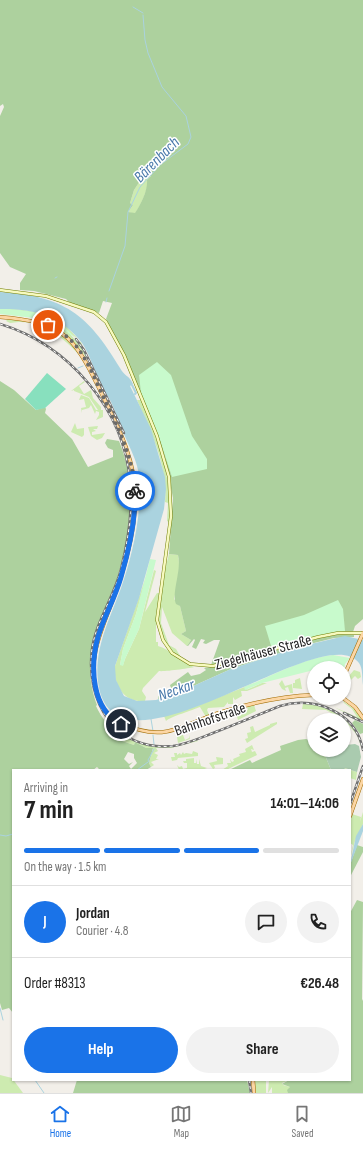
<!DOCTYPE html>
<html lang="en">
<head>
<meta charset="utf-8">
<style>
  body { margin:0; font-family:"Sofia Sans Condensed",sans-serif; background:#f2f2f2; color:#222; height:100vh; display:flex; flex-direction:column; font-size:15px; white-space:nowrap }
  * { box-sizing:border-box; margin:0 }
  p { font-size:13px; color:#767676 }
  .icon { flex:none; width:22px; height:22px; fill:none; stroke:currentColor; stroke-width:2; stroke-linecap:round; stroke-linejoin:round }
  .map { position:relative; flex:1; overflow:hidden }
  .drawer { position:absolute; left:12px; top:769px; width:339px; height:312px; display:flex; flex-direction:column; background:#fff; border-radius:0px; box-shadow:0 1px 3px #0004 }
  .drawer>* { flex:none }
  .buttons { position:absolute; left:307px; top:661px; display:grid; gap:8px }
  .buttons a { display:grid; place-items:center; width:44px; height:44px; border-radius:50%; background:#fff; box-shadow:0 1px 3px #0004; font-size:20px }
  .pin { position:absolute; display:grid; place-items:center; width:34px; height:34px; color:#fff; margin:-17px; border:2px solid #fff; border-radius:50%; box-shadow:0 1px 4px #0007 }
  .courier { position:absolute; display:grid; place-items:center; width:40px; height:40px; margin:-20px; border:3px solid #1a73e8; border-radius:50%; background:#fff; color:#222; box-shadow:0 1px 5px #0007 }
  .overview em { font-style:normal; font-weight:700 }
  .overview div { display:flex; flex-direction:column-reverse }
  .overview { display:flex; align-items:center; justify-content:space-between; height:68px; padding:0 12px }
  h1 { font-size:26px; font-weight:700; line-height:30px }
  .bar { display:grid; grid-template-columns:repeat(4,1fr); gap:6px 4px; align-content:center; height:48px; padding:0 12px }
  .bar i { height:5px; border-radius:3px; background:#e0e0e0 }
  .bar .on { background:#1a73e8 }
  .bar p { grid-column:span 4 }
  .line { display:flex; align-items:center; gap:10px; padding:0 12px; border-top:1px solid #e0e0e0 }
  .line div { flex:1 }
  .round { display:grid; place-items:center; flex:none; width:42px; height:42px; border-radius:21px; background:#f2f2f2 }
  .button { display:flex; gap:8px; margin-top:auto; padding:8px 12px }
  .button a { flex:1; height:46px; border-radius:24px; background:#1a73e8; color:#fff; font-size:16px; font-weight:700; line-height:46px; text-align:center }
  .button a+a { background:#f2f2f2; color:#222 }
  .dock { display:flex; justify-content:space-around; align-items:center; height:56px; border-top:1px solid #e0e0e0; background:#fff; font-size:11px; color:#767676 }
  .dock a { display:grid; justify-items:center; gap:2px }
  .dock .on { color:#1a73e8 }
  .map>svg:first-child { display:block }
</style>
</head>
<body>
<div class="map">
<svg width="363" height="1093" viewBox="0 0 363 1093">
  <rect width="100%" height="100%" fill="#f2efe9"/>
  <g fill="#cdebb0">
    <path d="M146 172H149L151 176 148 180C148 190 141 204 135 214L128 212 133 205 130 203 134 190Z"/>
    <path d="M0 309C29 308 59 314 77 338 71 335 62 324 53 319 36 310 17 312 0 309Z"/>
    <path d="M9 318C46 325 59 326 82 358 66 340 45 321 19 322 16 322 13 323 10 323L6 321Z"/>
    <path d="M51 320 69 333 77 342H81L87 359C76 342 65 332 48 321Z"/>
    <path d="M84 381 85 382 79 386 84 394 91 390 93 398 101 407V410H98L89 397 74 391V390L71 391Z"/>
    <path d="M81 395 89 398 96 410H103V417L96 420 99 415V412L96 411 95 414 91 405 89 408 82 410V413L81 408 86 407 84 399 79 400Z"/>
    <path d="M137 400H141C157 440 174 479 169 522L167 521 168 503 165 502C168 466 151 432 137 400Z"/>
    <path d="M75 423 77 429 84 428V435L82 437 71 432Z"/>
    <path d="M98 426 97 429H93L96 431 92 432V435L105 433 102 438 97 440 91 436 88 427Z"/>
    <path d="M169 554 178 555C181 568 177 586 174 599L180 606 186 631 181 634 191 640 187 646 172 633 162 607 161 623 169 645 176 649 182 659C146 634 160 590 169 554Z"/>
    <path d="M154 570 156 571 145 612 157 593H159L156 618V642H158V646C170 649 179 662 194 667 192 668 163 672 159 671L143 688 142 691 146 697 145 701C124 703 113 685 115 666L148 571 136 614 123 649 120 665H123L125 659 139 629Z"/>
    <path d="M354 670 360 672 361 677 358 679 355 676 351 680 348 677Z"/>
    <path d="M300 678 302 689 293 688V683H295V680Z"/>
    <path d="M282 680 285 686 292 684 293 693H290L288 687 285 688 286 691 282 689 279 684Z"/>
    <path d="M262 683H267L247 691H241L242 696 235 700 233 697V704H228V702L224 707 208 708 207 710 209 715 206 717 200 707C193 710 170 717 166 721L164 716 197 706 252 684 246 690Z"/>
    <path d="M343 701 354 709 362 719 359 720 334 707 357 717 352 709 344 703Z"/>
    <path d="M303 704C332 705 358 722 363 752L357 735 344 720 326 710 302 709Z"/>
    <path d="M254 705 256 711 238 720 235 710 237 709 236 713 248 710 247 707Z"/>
    <path d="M277 722V724L247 743 245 739 248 738 247 733 251 732 250 727 253 726 255 732 270 725V724Z"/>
    <path d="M113 726C137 748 167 751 197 740L198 741 171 748H156L158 751 154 753 158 755 156 759H159L151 762 154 765 151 767 149 763 153 749 146 748 135 742 134 745 122 741 123 737 140 743 121 734Z"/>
    <path d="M178 733 183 735 185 740 189 738V735L190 739 178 743 177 737Z"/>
    <path d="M252 745 254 750 251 749 252 752 255 751 257 755 226 770H222L228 766 227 763H231L230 759 232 762 234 761 233 759 240 756 239 754 246 752 245 749Z"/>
    <path d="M193 751 198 753V756L178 758 177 760 172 761 171 757H175L174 753H177V755L180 753 181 755 183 752 184 754 186 753 192 754Z"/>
    <path d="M216 757 223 758V764L214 765 215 768 213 769 209 763 217 761Z"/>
    <path d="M194 758V763H196V759L197 764H199V759L201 766 207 768 202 770H179L177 765 179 767 182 766 183 769 187 768V763H184L183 761H186V759Z"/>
    <path d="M345 768 357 772 356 780 350 778V770H344Z"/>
    <path d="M363 812V824L355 841 350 859 353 845 350 843V820L352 814 361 817 360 822Z"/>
    <path d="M0 1075 12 1078 23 1093H0Z"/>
    <path d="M254 1080H266V1093H256Z"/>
    <path d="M269 1080H289L282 1083 283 1085 290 1087 288 1093H272V1087L268 1093Z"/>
  </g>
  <g fill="#add19e" fill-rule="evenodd">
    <path d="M0 0H363V619L355 626 353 632 330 634 211 665 220 640H214L206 644 203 643 205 640 201 639 196 649 192 647 195 640 194 639 188 646H187L191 640 181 634 186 631 180 606 176 604C171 593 182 570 178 555L169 554 173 498 165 457 128 361 106 319 112 303 103 301 99 313 72 305 66 299 34 291 20 290V283L26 274 10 267 0 253V116L4 107 3 104 0 106ZM146 172H149L151 176 147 180C148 190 141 204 135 213L128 212 133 205 130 203 134 190Z"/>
    <path d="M0 381 14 390 36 410 45 407 46 409 45 413 72 439 88 467 113 457V450L108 448 105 443 107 439 119 441C137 484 131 534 117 579 103 624 78 654 97 705L96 706C101 717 111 731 123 737L122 741 134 745 135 742 146 748H153L149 763 151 767 146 770H100L97 767 93 770H13V1013L9 1008 2 1010 0 1003ZM128 752 134 754V758L137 763 131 769 129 766 133 762 129 764 124 759Z"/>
    <path d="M342 634 354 635V637L334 638 298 647 231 669 180 692 158 699V696L172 691 170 685 188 672 191 676 200 674 206 670 204 668 226 665 314 639Z"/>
    <path d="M355 720 363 724V733L360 734 352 723Z"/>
    <path d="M306 739 314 741V750H323L331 770H229L250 760 252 763 281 750 280 746 298 740Z"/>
    <path d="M357 845 363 847V852L350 877V865Z"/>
    <path d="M357 900 363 902 362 999 363 1001V1093H288L287 1090 290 1087 282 1084 289 1080H350V913Z"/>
    <path d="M77 1080H247L250 1093H73Z"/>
  </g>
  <path fill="#aacbaf" d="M355 744 359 746 361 757 357 772 345 768 344 770H331L323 750H344L346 745Z"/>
  <g fill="#c8facc">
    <path d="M0 309C29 309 57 314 75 338L51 320 0 314Z"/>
    <path d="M157 362 171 375 192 436 207 459V469L172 477 161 443 141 393 139 375Z"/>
    <path d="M150 559 156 560 139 629 125 659 123 666 120 665 123 649 136 614Z"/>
    <path d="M338 600 343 609 345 631 317 636 272 649 265 626 304 615Z"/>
    <path d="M333 655 350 658 345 664 344 669 331 668V666L327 668H314V670L262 683 245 690 244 687C273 676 302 658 333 655Z"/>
    <path d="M116 724 131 729 130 735 115 725Z"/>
  </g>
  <path fill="#88e0be" d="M47 373 66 389 45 408 36 410 25 399Z"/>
  <g fill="#aad3df">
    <path d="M0 292C64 296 88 314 120 368 124 376 129 375 133 384L130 386 151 429 165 477 166 489 164 509 139 598 115 666 116 680 124 696 137 701 156 700 180 692 231 669 298 647 345 636 363 640V685C362 679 363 668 359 663 323 616 121 789 99 688 92 652 109 621 121 588 133 554 144 506 138 470 136 460 131 450 127 441 121 428 117 415 111 402 107 394 101 387 98 378 93 367 89 353 82 343 62 316 32 308 0 309Z"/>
    <path d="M363 824V831L350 865 356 836Z"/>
  </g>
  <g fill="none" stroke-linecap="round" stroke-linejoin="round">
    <g stroke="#aad3df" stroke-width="1">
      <path d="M133 7 143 13"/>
      <path d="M55 278 57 277"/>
      <path d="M109 291 125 246 128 212 140 187 160 165 188 144 191 137 186 116 162 87 148 53 145 40 143 15"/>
      <path d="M106 302 107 298"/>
      <path d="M78 368 83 366"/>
      <path d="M151 719 153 731"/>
      <path d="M153 735 154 744"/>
      <path d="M149 762 148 760 154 749"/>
      <path d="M137 770 148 762"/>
      <path d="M0 835 6 836 13 834"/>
      <path d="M0 1008 3 1020"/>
      <path d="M35 1080 44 1093"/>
    </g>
    <path stroke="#aad3df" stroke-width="2" d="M132 385 136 393 135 394"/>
    <defs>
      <path id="secondary" d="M0 290 46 296 94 312 106 322 124 355 157 436 169 477 171 516 157 620 163 640 172 653 190 664 213 666 318 637 338 633H363"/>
      <g id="primary">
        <path d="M0 317C61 322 73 334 99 388 115 422 135 456 135 495 136 522 129 551 121 577 109 617 83 654 98 697 102 708 109 718 120 723 167 744 180 725 222 712 251 703 283 696 314 695"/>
        <path d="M344 676 363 633"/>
        <path d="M343 698 355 707 363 718"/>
        <path d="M350 816 363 779"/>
        <path d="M253 1080 254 1093"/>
      </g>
    </defs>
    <use href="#secondary" stroke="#707d05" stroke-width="3.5"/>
    <use href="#primary" stroke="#a06b00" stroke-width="4"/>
    <use href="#secondary" stroke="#f7fabf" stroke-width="2.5"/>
    <use href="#primary" stroke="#fcd6a4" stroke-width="3"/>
    <defs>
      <g id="rail">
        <path d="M0 324C69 345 124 409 130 482 133 511 128 541 121 569 114 597 96 621 92 649 85 701 115 752 173 746 187 744 200 738 213 733 236 724 258 715 280 706 315 696 356 712 363 750"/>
        <path d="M76 339 84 350 124 433"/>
        <path d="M344 713 363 722"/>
        <path d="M350 804 363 766"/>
        <path d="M249 1080 251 1093"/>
      </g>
    </defs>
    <use href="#rail" stroke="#707070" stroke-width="2.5"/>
    <use href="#rail" stroke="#fff" stroke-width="1" stroke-dasharray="3" stroke-linecap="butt"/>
  </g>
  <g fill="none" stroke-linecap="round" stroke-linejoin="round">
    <path stroke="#6b6a68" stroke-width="4" stroke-dasharray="0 7.2" d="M48 325C59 330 69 337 77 347 87 360 93 375 100 390 115 422 133 454 135 491"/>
    <path stroke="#1a73e8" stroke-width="5" d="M121 724C91 709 90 666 98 637 104 617 115 598 121 577 129 550 136 519 135 491"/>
  </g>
  <g text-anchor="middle" stroke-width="3" stroke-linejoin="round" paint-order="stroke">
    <g font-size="15" fill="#222" stroke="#fff">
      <text transform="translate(263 652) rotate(-15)" y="5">Ziegelhäuser Straße</text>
      <text transform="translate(210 719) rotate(-19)" y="5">Bahnhofstraße</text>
    </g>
    <g font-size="16" font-style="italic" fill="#4a7aab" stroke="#fff">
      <text transform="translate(156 159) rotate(-45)" y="6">Bärenbach</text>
      <text transform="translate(176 689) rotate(-19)" y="6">Neckar</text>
    </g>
  </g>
</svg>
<div class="buttons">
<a><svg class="icon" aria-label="locate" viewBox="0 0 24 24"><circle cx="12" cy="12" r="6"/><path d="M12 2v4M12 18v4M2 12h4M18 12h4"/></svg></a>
<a><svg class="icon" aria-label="layers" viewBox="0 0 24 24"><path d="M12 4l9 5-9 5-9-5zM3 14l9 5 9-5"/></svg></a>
</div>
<div class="pin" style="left:48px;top:325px;background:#ea580c"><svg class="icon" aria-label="bag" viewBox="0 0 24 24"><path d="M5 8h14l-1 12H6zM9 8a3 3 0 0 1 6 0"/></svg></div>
<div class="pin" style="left:121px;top:724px;background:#1f2937"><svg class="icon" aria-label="home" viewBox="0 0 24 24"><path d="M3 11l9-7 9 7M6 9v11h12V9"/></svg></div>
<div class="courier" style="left:135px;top:491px"><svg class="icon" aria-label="bike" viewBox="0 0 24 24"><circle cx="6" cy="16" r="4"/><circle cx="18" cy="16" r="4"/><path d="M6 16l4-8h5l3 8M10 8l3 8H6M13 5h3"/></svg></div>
<section class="drawer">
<div class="overview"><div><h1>7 min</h1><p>Arriving in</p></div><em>14:01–14:06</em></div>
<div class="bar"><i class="on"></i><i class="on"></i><i class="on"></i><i></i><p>On the way · 1.5 km</p></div>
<div class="line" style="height:72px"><b class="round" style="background:#1a73e8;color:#fff">J</b><div><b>Jordan</b><p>Courier · 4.8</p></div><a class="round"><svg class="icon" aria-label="chat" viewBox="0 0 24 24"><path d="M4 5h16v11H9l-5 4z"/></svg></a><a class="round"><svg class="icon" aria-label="phone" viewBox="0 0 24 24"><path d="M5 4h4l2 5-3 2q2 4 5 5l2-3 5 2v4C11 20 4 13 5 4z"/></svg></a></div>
<div class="line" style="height:52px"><div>Order #8313</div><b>€26.48</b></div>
<div class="button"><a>Help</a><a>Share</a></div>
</section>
</div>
<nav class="dock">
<a class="on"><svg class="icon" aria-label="home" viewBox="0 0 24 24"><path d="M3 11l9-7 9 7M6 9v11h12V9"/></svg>Home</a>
<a><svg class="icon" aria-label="map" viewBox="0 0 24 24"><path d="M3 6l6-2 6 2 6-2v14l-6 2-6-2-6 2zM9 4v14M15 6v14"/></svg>Map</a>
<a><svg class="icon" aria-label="saved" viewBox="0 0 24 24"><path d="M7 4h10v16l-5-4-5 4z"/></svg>Saved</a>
</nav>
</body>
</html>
